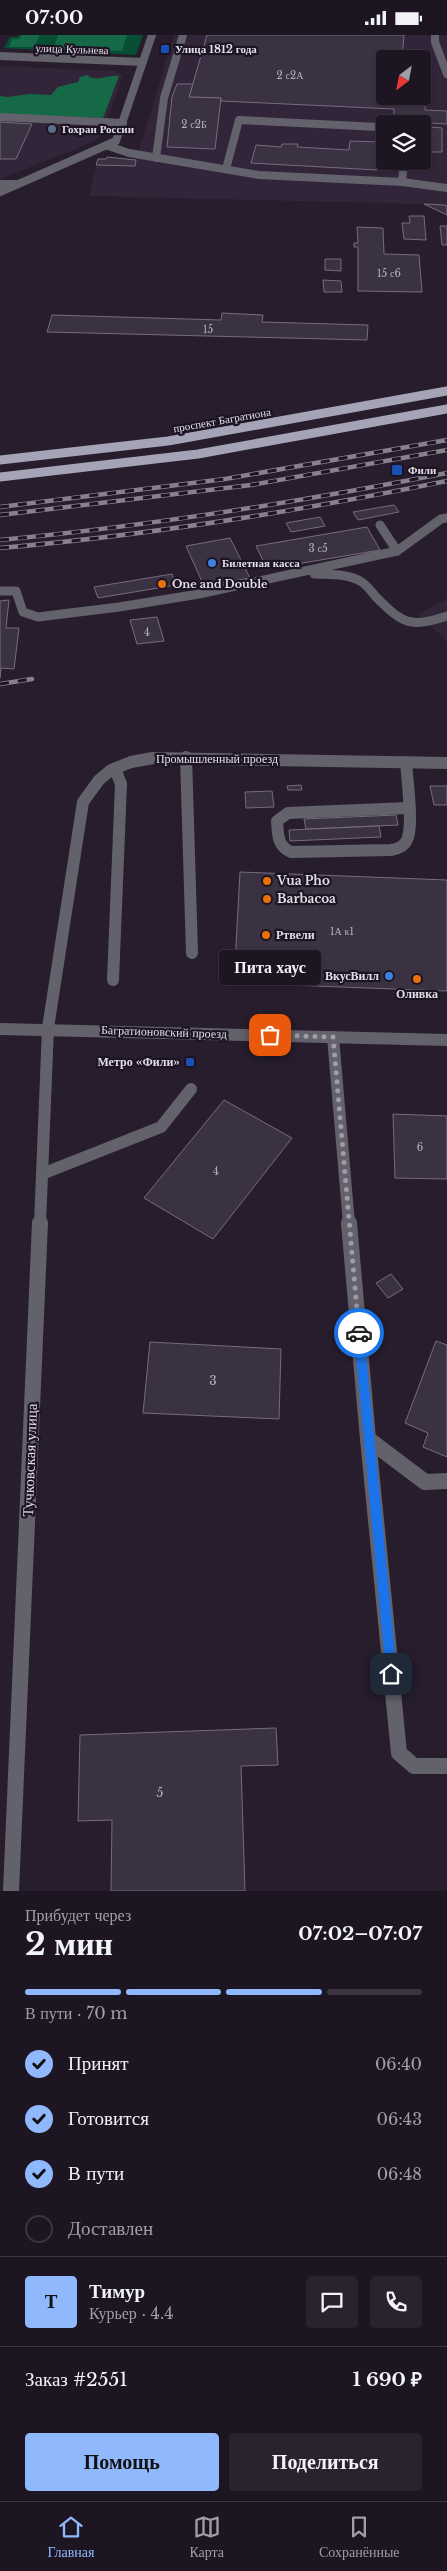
<!DOCTYPE html>
<html lang="ru">
<head>
<meta charset="utf-8">
<style>
  body { margin:0; font-family:"Libre Baskerville",serif; background:#2a232f; color:#f1f3f6; height:100vh; display:flex; flex-direction:column; font-size:19px; white-space:nowrap }
  * { box-sizing:border-box; margin:0 }
  p { font-size:16px; color:#a09fa5 }
  .icon { flex:none; width:28px; height:28px; fill:none; stroke:currentColor; stroke-width:2; stroke-linecap:round; stroke-linejoin:round }
  .map { position:relative; height:1856px; overflow:hidden }
  .panel { display:flex; flex-direction:column; background:#1d1622; flex:1 }
  .panel>* { flex:none }
  .needle { width:32px; rotate:212deg }
  .tools { position:absolute; left:376px; top:15px; display:grid; gap:10px }
  .tools a { display:grid; place-items:center; width:55px; height:55px; border-radius:5px; background:#1d1622; box-shadow:0 1px 4px #0004,0 0 0 1px #3b3540; font-size:25px }
  .pin { position:absolute; display:grid; place-items:center; width:42px; height:42px; color:#fff; margin:-21px; border-radius:10px; box-shadow:0 2px 8px #0006 }
  .courier { position:absolute; display:grid; place-items:center; width:50px; height:50px; margin:-25px; border:4px solid #1a73e8; border-radius:50%; background:#fff; color:#222; box-shadow:0 1px 6px #0007 }
  .bubble { position:absolute; height:35px; border-radius:5px; background:#1d1622; box-shadow:0 1px 4px #0004,0 0 0 1px #3b3540; font-size:16px; font-weight:800; line-height:35px; text-align:center }
  .summary em { font-style:normal; font-weight:800 }
  .summary div { display:flex; flex-direction:column-reverse }
  .summary { display:flex; align-items:center; justify-content:space-between; height:85px; padding:0 25px }
  h1 { font-size:32px; font-weight:800; line-height:38px }
  .bar { display:grid; grid-template-columns:repeat(4,1fr); gap:8px 5px; align-content:center; height:60px; padding:0 25px }
  .bar i { height:6px; border-radius:4px; background:#3b3540 }
  .bar .on { background:#8fb8fd }
  .bar p { grid-column:span 4 }
  .line { display:flex; align-items:center; gap:12px; padding:0 25px; border-top:1px solid #3b3540 }
  .line div { flex:1 }
  .round { display:grid; place-items:center; flex:none; width:52px; height:52px; border-radius:5px; background:#2a232f }
  ol { padding:0 25px; list-style:none }
  li { display:flex; align-items:center; gap:15px; height:55px }
  li p { margin-inline-start:auto }
  li .icon { padding:5px; border-radius:50%; background:#8fb8fd; color:#111; stroke-width:4 }
  li:last-child { color:#a09fa5 }
  li i { width:28px; height:28px; border:2px solid #3b3540; border-radius:50% }
  .cta { display:flex; gap:10px; margin-top:auto; padding:10px 25px }
  .cta a { flex:1; height:58px; border-radius:5px; background:#8fb8fd; color:#111; font-size:20px; font-weight:800; line-height:58px; text-align:center }
  .cta a+a { background:#2a232f; color:#f1f3f6 }
  .status { display:flex; justify-content:space-between; align-items:center; height:35px; padding:0 25px; background:#1d1622; direction:ltr }
  .status svg { height:14px; fill:currentColor }
  .menu { display:flex; justify-content:space-around; align-items:center; height:70px; border-top:1px solid #3b3540; background:#1d1622; font-size:14px; color:#a09fa5 }
  .menu a { display:grid; justify-items:center; gap:2px }
  .menu .on { color:#8fb8fd }
  .map>svg:first-child { display:block }
</style>
</head>
<body>
<div class="status"><b>07:00</b><svg viewBox="0 0 49 12"><path d="M0 12V9h3v3zM5 12V6h3v6zM10 12V3h3v9zM15 12V0h3v12zM26 1h20v11H26zM47 4h2v5h-2z"/></svg></div>
<div class="map">
<svg width="447" height="1856" viewBox="0 0 447 1856">
  <rect width="100%" height="100%" fill="#271d2d"/>
  <g fill="#32253a" fill-rule="evenodd">
    <path d="M174 0H447V180L424 169 89 161 98 124H106L107 122 136 125ZM385 24H422V61H385ZM385 89H422V126H385Z"/>
    <path d="M0 31 114 36 123 40 101 101 91 108 0 144Z"/>
    <path d="M447 564V606L418 579Z"/>
  </g>
  <path fill="#064f34" d="M19 0H143L136 20 4 13 10 2H18Z"/>
  <g fill="#156947">
    <path d="M22 0H40L34 12H9L12 4H19Z"/>
    <path d="M58 0H127L122 16 53 14Z"/>
    <path d="M87 40C96 48 108 39 119 41L103 83 0 79V61L8 62 29 59 51 60 58 52 78 47 80 42Z"/>
  </g>
  <g fill="#3a3142" stroke="#776c7f">
    <path d="M207 0H404L402 24H385V61H422V31H427L425 75 447 76V89L393 86 394 74 221 66V63L189 62Z"/>
    <path d="M177 49H193L189 62 221 63 215 114 167 112 172 62Z"/>
    <path d="M0 87 32 89 16 124H0Z"/>
    <path d="M431 92 442 93V117H430Z"/>
    <path d="M350 106 380 107 377 135 251 128 256 110 281 112 282 109H298L297 112 349 115Z"/>
    <path d="M107 122 136 125 135 131 96 130 98 124H106Z"/>
    <path d="M424 169 444 170 447 171V180Z"/>
    <path d="M409 181H424L426 205 404 204 402 188H410Z"/>
    <path d="M440 191H447V210H442Z"/>
    <path d="M357 192 383 193 384 219 419 220 422 257 358 256V212H354V208H358Z"/>
    <path d="M325 224H341V236L325 235Z"/>
    <path d="M323 245 341 246 342 257H324Z"/>
    <path d="M222 278 263 280 262 287 368 290 367 305 47 297 52 280 221 285Z"/>
    <path d="M394 470 399 477 358 485 353 477Z"/>
    <path d="M320 482 325 491 291 497 286 488Z"/>
    <path d="M367 492 380 515 267 534 256 511Z"/>
    <path d="M230 503 250 543 204 551 186 511Z"/>
    <path d="M172 539 176 550 98 563 94 552Z"/>
    <path d="M9 565 6 593H19L14 634 1 633 0 643V566Z"/>
    <path d="M157 582 164 606 137 609 130 585Z"/>
    <path d="M301 750 302 755H288L287 751Z"/>
    <path d="M430 751H447V770H434Z"/>
    <path d="M272 756 274 772 246 773 245 757Z"/>
    <path d="M396 780 398 790 306 794 304 784Z"/>
    <path d="M379 791 381 802 290 806 289 795Z"/>
    <path d="M240 837 447 845V956L234 948Z"/>
    <path d="M224 1065 292 1103 213 1204 144 1163Z"/>
    <path d="M393 1079 447 1081V1144L395 1143Z"/>
    <path d="M391 1239 403 1254 388 1263 376 1248Z"/>
    <path d="M436 1306 447 1310V1422L423 1412 428 1398 405 1388Z"/>
    <path d="M150 1307 281 1314 279 1384 143 1378Z"/>
    <path d="M276 1693 278 1730 241 1731 245 1856H111L112 1785 78 1786 80 1700Z"/>
  </g>
  <g fill="none" stroke-linecap="round" stroke-linejoin="round">
    <g stroke="#63626c" stroke-width="8">
      <path d="M435 0V7L447 39"/>
      <path d="M0 82 123 88"/>
      <path d="M108 111 129 118 259 140 402 147 447 153"/>
      <path d="M156 123 164 63 183 0"/>
      <path d="M226 134 239 85 378 92 385 95"/>
      <path d="M402 147 404 126"/>
      <path d="M0 149H15"/>
    </g>
    <g stroke="#63626c" stroke-width="9">
      <path d="M397 516 441 484 447 483"/>
      <path d="M314 539C329 540 346 538 360 546 366 549 371 556 376 562 403 589 410 593 447 581"/>
      <path d="M0 556H16L23 577 38 582 119 572 199 559 397 516 380 490"/>
    </g>
    <g stroke="#63626c" stroke-width="12">
      <path d="M186 722 192 918"/>
      <path d="M406 727C407 745 414 790 407 805 404 812 397 814 391 815L291 817C277 811 278 799 277 786L288 778 408 773"/>
      <path d="M113 945 121 749 115 734"/>
      <path d="M333 1002 349 1189"/>
      <path d="M42 1139 161 1092 191 1054"/>
    </g>
    <g stroke="#63626c" stroke-width="16">
      <path d="M349 1188 368 1404 425 1447 447 1446"/>
      <path d="M368 1404 399 1718 414 1731H447"/>
    </g>
    <path stroke="#63626c" stroke-width="8" d="M0 21 143 27"/>
    <path stroke="#63626c" stroke-width="12" d="M40 1189 48 993"/>
    <path stroke="#63626c" stroke-width="16" d="M11 1856 40 1188"/>
    <path stroke="#63626c" stroke-width="8" d="M0 157 116 106 152 0"/>
    <g stroke="#63626c" stroke-width="12">
      <path d="M48 993 83 767 99 745 111 735 131 727 153 723 447 728"/>
      <path d="M0 994 447 1005"/>
    </g>
    <g stroke="#a5a4b7" stroke-width="9">
      <path d="M0 425 168 406 447 356"/>
      <path d="M0 442 198 419 447 374"/>
    </g>
    <defs>
      <g id="rail">
        <path d="M0 472 225 444 447 405"/>
        <path d="M0 480 251 450 447 415"/>
        <path d="M0 505C150 491 299 467 447 438"/>
        <path d="M0 513C151 500 299 476 447 446"/>
        <path d="M0 649 32 644"/>
      </g>
    </defs>
    <use href="#rail" stroke="#88808e" stroke-width="4.5"/>
    <use href="#rail" stroke="#1d1423" stroke-width="3" stroke-dasharray="9" stroke-linecap="butt"/>
  </g>
  <path fill="#1a73e8" d="M359 1294 364 1298 397 1639 391 1645 386 1639 354 1298Z"/>
  <g fill="none" stroke-linecap="round" stroke-linejoin="round">
    <path stroke="#a19aa7" stroke-width="5" stroke-dasharray="0 9" d="M270 1000 333 1002 359 1298"/>
  </g>
  <g fill="#1a4fb4" stroke="#1d1423" stroke-width="2">
    <rect x="160" y="9" width="10" height="10" rx="2.5"/>
    <rect x="391" y="429" width="12" height="12" rx="2.5"/>
    <rect x="185" y="1022" width="10" height="10" rx="2.5"/>
  </g>
  <circle fill="#5c6f8a" stroke="#1d1423" stroke-width="2" cx="52" cy="94" r="5"/>
  <g fill="#3f7fe0" stroke="#1d1423" stroke-width="2">
    <circle cx="212" cy="528" r="5"/>
    <circle cx="389" cy="941" r="5"/>
  </g>
  <g fill="#e8710a" stroke="#1d1423" stroke-width="2">
    <circle cx="162" cy="549" r="5"/>
    <circle cx="267" cy="846" r="5"/>
    <circle cx="267" cy="864" r="5"/>
    <circle cx="266" cy="900" r="5"/>
    <circle cx="417" cy="944" r="5"/>
  </g>
  <g text-anchor="middle" stroke-width="4.5" stroke-linejoin="round" paint-order="stroke">
    <g font-size="10" fill="#b9b2be">
      <text x="290" y="44">2 с2А</text>
      <text x="194" y="93">2 с2Б</text>
      <text x="389" y="242">15 с6</text>
      <text x="208" y="298">15</text>
      <text x="318" y="517">3 с5</text>
      <text x="147" y="601">4</text>
      <text x="342" y="900">1А к1</text>
      <text x="420" y="1116">6</text>
      <text x="216" y="1140">4</text>
    </g>
    <g font-size="11" fill="#e3dde8" stroke="#1d1423">
      <text transform="translate(72 14) rotate(2)" y="4">улица Кульнева</text>
      <text transform="translate(222 385) rotate(-10)" y="4">проспект Багратиона</text>
    </g>
    <g font-size="11" font-weight="bold" fill="#e3dde8" stroke="#1d1423" text-anchor="start">
      <text x="175" y="18">Улица 1812 года</text>
      <text x="62" y="98">Гохран России</text>
      <text x="408" y="439">Фили</text>
      <text x="222" y="532">Билетная касса</text>
      <text x="172" y="553">One and Double</text>
    </g>
    <g font-size="12" fill="#e3dde8" stroke="#1d1423">
      <text x="217" y="728">Промышленный проезд</text>
      <text transform="translate(164 997) rotate(2)" y="4">Багратионовский проезд</text>
    </g>
    <g font-size="12" font-weight="bold" fill="#e3dde8" stroke="#1d1423" text-anchor="start">
      <text x="277" y="850">Vua Pho</text>
      <text x="277" y="868">Barbacoa</text>
      <text x="276" y="904">Ртвели</text>
      <text x="379" y="945" text-anchor="end">ВкусВилл</text>
      <text x="417" y="963" text-anchor="middle">Оливка</text>
      <text x="180" y="1031" text-anchor="end">Метро «Фили»</text>
    </g>
    <g font-size="12" fill="#b9b2be">
      <text x="213" y="1350">3</text>
      <text x="160" y="1762">5</text>
    </g>
    <g font-size="15" fill="#e3dde8" stroke="#1d1423">
      <text transform="translate(30 1425) rotate(-88)" y="5">Тучковская улица</text>
    </g>
  </g>
</svg>
<div class="tools">
<a><svg class="needle" viewBox="-14 -14 28 28"><path d="M0-13l5 13h-10z" fill="#e53935"/><path d="M0 13l5-13h-10z" fill="#a09fa5"/></svg></a>
<a><svg class="icon" aria-label="layers" viewBox="0 0 24 24"><path d="M12 4l9 5-9 5-9-5zM3 14l9 5 9-5"/></svg></a>
</div>
<div class="pin" style="left:270px;top:1000px;background:#ea580c"><svg class="icon" aria-label="bag" viewBox="0 0 24 24"><path d="M5 8h14l-1 12H6zM9 8a3 3 0 0 1 6 0"/></svg></div>
<div class="pin" style="left:391px;top:1639px;background:#1f2937"><svg class="icon" aria-label="home" viewBox="0 0 24 24"><path d="M3 11l9-7 9 7M6 9v11h12V9"/></svg></div>
<div class="courier" style="left:359px;top:1298px"><svg class="icon" aria-label="car" viewBox="0 0 24 24"><path d="M5 17H2v-5l4-1 3-4h7l3 4 3 1v5h-3M9 17h6M6 11h13"/><circle cx="7" cy="17" r="2"/><circle cx="17" cy="17" r="2"/></svg></div>
<div class="bubble" style="left:219px;top:915px;width:102px">Пита хаус</div>
</div>
<section class="panel">
<div class="summary"><div><h1>2 мин</h1><p>Прибудет через</p></div><em>07:02–07:07</em></div>
<div class="bar"><i class="on"></i><i class="on"></i><i class="on"></i><i></i><p>В пути · 70 m</p></div>
<ol>
<li><svg class="icon" aria-label="check" viewBox="0 0 24 24"><path d="M5 12l5 5 9-10"/></svg>Принят<p>06:40</p></li>
<li><svg class="icon" aria-label="check" viewBox="0 0 24 24"><path d="M5 12l5 5 9-10"/></svg>Готовится<p>06:43</p></li>
<li><svg class="icon" aria-label="check" viewBox="0 0 24 24"><path d="M5 12l5 5 9-10"/></svg>В пути<p>06:48</p></li>
<li><i></i>Доставлен</li>
</ol>
<div class="line" style="height:90px"><b class="round" style="background:#8fb8fd;color:#111">Т</b><div><b>Тимур</b><p>Курьер · 4.4</p></div><a class="round"><svg class="icon" aria-label="chat" viewBox="0 0 24 24"><path d="M4 5h16v11H9l-5 4z"/></svg></a><a class="round"><svg class="icon" aria-label="phone" viewBox="0 0 24 24"><path d="M5 4h4l2 5-3 2q2 4 5 5l2-3 5 2v4C11 20 4 13 5 4z"/></svg></a></div>
<div class="line" style="height:65px"><div>Заказ #2551</div><b>1 690 ₽</b></div>
<div class="cta"><a>Помощь</a><a>Поделиться</a></div>
</section>
<nav class="menu">
<a class="on"><svg class="icon" aria-label="home" viewBox="0 0 24 24"><path d="M3 11l9-7 9 7M6 9v11h12V9"/></svg>Главная</a>
<a><svg class="icon" aria-label="map" viewBox="0 0 24 24"><path d="M3 6l6-2 6 2 6-2v14l-6 2-6-2-6 2zM9 4v14M15 6v14"/></svg>Карта</a>
<a><svg class="icon" aria-label="saved" viewBox="0 0 24 24"><path d="M7 4h10v16l-5-4-5 4z"/></svg>Сохранённые</a>
</nav>
</body>
</html>
